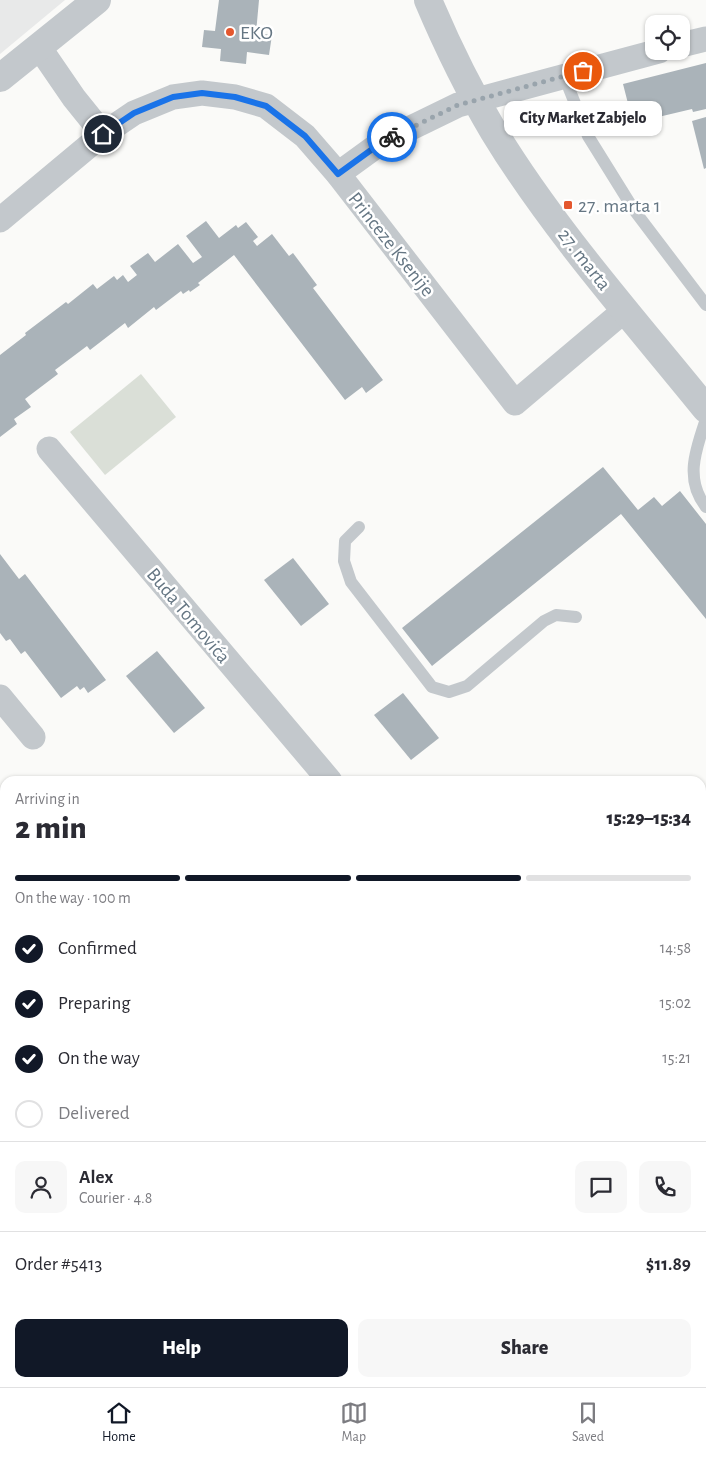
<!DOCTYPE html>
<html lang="en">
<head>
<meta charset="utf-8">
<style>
  body { margin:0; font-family:"Alegreya Sans",sans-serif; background:#f7f7f7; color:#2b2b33; height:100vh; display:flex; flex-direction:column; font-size:19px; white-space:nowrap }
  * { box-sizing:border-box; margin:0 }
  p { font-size:16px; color:#7c7c81 }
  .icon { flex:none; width:28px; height:28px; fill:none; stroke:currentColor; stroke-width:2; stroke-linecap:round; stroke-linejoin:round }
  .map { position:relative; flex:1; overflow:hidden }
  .sheet { position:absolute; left:0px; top:776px; width:706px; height:611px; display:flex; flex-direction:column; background:#fff; border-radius:15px 15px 0 0; box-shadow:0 1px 4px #0004 }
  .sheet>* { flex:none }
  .fabs { position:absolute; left:645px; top:15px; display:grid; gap:10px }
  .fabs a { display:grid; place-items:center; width:45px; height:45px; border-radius:10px; background:#fff; box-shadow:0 1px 4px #0004; font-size:25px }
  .pin { position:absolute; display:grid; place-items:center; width:42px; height:42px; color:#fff; margin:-21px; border:2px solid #fff; border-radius:50%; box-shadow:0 1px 5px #0007 }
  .courier { position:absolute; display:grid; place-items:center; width:50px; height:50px; margin:-25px; border:4px solid #1a73e8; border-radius:50%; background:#fff; color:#222; box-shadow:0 1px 6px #0007 }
  .bubble { position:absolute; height:35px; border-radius:10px; background:#fff; box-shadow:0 1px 4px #0004; font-size:16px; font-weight:800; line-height:35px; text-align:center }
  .headline em { font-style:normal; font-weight:800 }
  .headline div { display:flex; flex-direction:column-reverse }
  .headline { display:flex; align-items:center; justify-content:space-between; height:85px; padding:0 15px }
  h1 { font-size:32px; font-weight:800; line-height:38px }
  .bar { display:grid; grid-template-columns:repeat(4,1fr); gap:8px 5px; align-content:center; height:60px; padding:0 15px }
  .bar i { height:6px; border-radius:4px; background:#e1e1e2 }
  .bar .selected { background:#111827 }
  .bar p { grid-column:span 4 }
  .line { display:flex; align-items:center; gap:12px; padding:0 15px; border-top:1px solid #e1e1e2 }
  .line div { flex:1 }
  .round { display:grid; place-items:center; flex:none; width:52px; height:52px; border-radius:10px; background:#f7f7f7 }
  ol { padding:0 15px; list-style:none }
  li { display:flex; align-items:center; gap:15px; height:55px }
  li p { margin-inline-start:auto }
  li .icon { padding:5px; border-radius:50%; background:#111827; color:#fff; stroke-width:4 }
  li:last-child { color:#7c7c81 }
  li i { width:28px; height:28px; border:2px solid #e1e1e2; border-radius:50% }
  .cta { display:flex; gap:10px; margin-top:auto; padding:10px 15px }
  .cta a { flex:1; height:58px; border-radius:10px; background:#111827; color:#fff; font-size:20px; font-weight:800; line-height:58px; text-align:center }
  .cta a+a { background:#f7f7f7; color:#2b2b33 }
  .dock { display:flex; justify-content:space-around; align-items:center; height:70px; border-top:1px solid #e1e1e2; background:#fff; font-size:14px; color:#7c7c81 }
  .dock a { display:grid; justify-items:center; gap:2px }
  .dock .selected { color:#111827 }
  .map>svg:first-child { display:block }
</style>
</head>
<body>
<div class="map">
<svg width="706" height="1387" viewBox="0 0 706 1387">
  <rect width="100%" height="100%" fill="#fafaf8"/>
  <g fill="#e8e9e9">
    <path d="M0 0H65L0 54Z"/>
    <path d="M5 996V1169L0 1163V1000Z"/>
    <path d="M5 1250V1319L0 1313V1255Z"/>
    <path d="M56 1383H333L330 1387H60Z"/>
  </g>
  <path fill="#dadfd7" d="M141 374 176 417 105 475 70 432Z"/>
  <g fill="#aab3b9">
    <path d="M219 0H259L256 33 272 35 269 55 247 52 246 64 220 61 221 49 202 47 204 30 215 31Z"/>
    <path d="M706 63V109L693 112 692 109 633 123 623 84Z"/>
    <path d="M706 117V168L704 169 692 121Z"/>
    <path d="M206 221 219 238 236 225 238 228 246 222 258 237 253 241 257 246 272 234 289 256 293 253 317 285 313 288 383 380 366 393 362 387 345 400 234 255 198 283 200 285 190 292 189 290 183 294 181 291 156 310 154 307 128 328 125 323 90 350 87 346 55 370 58 374 25 399 31 407 14 419 17 424 0 437V355L26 335 25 333 66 302 68 304 93 284 97 289 114 276 117 280 123 275 128 282 137 275 130 266 148 253 155 262 178 244 193 263 202 257 186 236Z"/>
    <path d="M603 467 638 510 654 497 662 506 680 491 706 524V619L621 514 432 666 402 628Z"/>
    <path d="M0 554 19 579 25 574 106 680 88 693 84 687 80 690 77 686 61 698 25 651 21 654 10 639 6 641 0 633Z"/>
    <path d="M293 558 329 604 301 626 264 580Z"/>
    <path d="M157 651 205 708 174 733 126 676Z"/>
    <path d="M403 693 439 738 411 760 374 715Z"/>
    <path d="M0 860 5 865V948L0 942Z"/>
    <path d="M706 925V973L701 977V929Z"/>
    <path d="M150 1382H221L215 1387H144Z"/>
  </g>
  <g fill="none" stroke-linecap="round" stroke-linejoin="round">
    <g stroke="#c3c8cc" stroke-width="12">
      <path d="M564 76 588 136 634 210 706 305"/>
      <path d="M706 419C696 449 684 479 706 507"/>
      <path d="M359 527 345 541 344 561 351 582 432 687 449 692 467 686 544 621 556 615 576 617"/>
      <path d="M701 1319 706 1325"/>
      <path d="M392 1387 393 1382"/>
      <path d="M521 1387 525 1382"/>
    </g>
    <g stroke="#c3c8cc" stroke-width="25">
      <path d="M681 45 706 39"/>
      <path d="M39 47 74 98 103 134"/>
      <path d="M338 174 382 142 458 105 659 51"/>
      <path d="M0 220 103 134 134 113 173 97 202 93 235 97 266 106 305 136 338 174 515 403 625 310"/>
      <path d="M49 449 330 781"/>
      <path d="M0 697 33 737"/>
      <path d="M701 886 706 889"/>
      <path d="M701 1076 706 1071"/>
      <path d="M701 1120 706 1097"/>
      <path d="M701 1235 706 1241"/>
      <path d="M701 1301 706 1296"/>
      <path d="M607 1387 612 1382"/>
    </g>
    <g stroke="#c3c8cc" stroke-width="28">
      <path d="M428 0C447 45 469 90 494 132 553 229 634 320 706 409"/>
      <path d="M0 78 97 0"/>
    </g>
  </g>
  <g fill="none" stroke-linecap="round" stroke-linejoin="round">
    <path stroke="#99a4ac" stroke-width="5" stroke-dasharray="0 9" d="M392 137 458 105 583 71"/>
    <path stroke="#1a73e8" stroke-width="6" d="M103 134 134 113 173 97 202 93 235 97 266 106 305 136 338 174 382 142 392 137"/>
  </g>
  <g fill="#e4572e" stroke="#fff" stroke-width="2">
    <circle cx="230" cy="32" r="5"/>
    <rect x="563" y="200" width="10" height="10" rx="2.5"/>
  </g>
  <g text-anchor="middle" stroke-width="5" stroke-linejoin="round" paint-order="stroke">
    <g font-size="20" fill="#657683" stroke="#fff" text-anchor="start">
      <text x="240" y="39">EKO</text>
      <text x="578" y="212">27. marta 1</text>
    </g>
    <g font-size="20" fill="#657683" stroke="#fff">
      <text transform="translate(392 244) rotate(52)" y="7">Princeze Ksenije</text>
      <text transform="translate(585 259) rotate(52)" y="7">27. marta</text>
      <text transform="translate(189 615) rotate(50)" y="7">Buda Tomovića</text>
    </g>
  </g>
</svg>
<div class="fabs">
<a><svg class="icon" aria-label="locate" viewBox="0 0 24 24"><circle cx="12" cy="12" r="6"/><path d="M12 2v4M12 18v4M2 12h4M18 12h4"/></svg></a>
</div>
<div class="pin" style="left:583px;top:71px;background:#ea580c"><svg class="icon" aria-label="bag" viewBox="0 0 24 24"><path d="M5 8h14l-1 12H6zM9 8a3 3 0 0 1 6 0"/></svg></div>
<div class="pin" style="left:103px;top:134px;background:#1f2937"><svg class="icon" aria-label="home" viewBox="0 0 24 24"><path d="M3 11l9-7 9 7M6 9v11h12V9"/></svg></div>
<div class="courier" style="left:392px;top:137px"><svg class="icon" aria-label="bike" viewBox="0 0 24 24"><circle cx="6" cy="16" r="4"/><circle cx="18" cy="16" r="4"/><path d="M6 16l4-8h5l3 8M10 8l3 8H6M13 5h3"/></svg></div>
<div class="bubble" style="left:504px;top:101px;width:158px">City Market Zabjelo</div>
<section class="sheet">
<div class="headline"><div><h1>2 min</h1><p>Arriving in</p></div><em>15:29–15:34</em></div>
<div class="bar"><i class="selected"></i><i class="selected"></i><i class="selected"></i><i></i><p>On the way · 100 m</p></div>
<ol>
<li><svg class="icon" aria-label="check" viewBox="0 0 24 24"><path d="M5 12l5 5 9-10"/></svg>Confirmed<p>14:58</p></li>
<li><svg class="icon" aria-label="check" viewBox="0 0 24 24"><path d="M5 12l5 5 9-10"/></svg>Preparing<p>15:02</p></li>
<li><svg class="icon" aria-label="check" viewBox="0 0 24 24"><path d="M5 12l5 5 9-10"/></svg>On the way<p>15:21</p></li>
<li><i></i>Delivered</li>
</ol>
<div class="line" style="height:90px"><a class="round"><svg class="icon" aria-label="person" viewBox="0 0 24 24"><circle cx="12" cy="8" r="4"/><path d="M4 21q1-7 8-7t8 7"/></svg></a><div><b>Alex</b><p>Courier · 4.8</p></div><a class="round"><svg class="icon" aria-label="chat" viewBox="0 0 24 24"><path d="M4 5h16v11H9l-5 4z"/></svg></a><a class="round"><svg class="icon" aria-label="phone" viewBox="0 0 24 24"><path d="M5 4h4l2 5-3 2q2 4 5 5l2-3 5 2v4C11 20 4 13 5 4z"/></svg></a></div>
<div class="line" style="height:65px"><div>Order #5413</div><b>$11.89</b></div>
<div class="cta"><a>Help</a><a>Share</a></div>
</section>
</div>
<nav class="dock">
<a class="selected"><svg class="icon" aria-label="home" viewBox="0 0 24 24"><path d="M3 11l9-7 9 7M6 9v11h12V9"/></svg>Home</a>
<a><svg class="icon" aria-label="map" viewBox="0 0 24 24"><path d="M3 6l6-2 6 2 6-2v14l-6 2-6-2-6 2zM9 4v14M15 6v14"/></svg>Map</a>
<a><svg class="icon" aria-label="saved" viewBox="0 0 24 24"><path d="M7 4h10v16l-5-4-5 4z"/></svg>Saved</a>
</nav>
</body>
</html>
